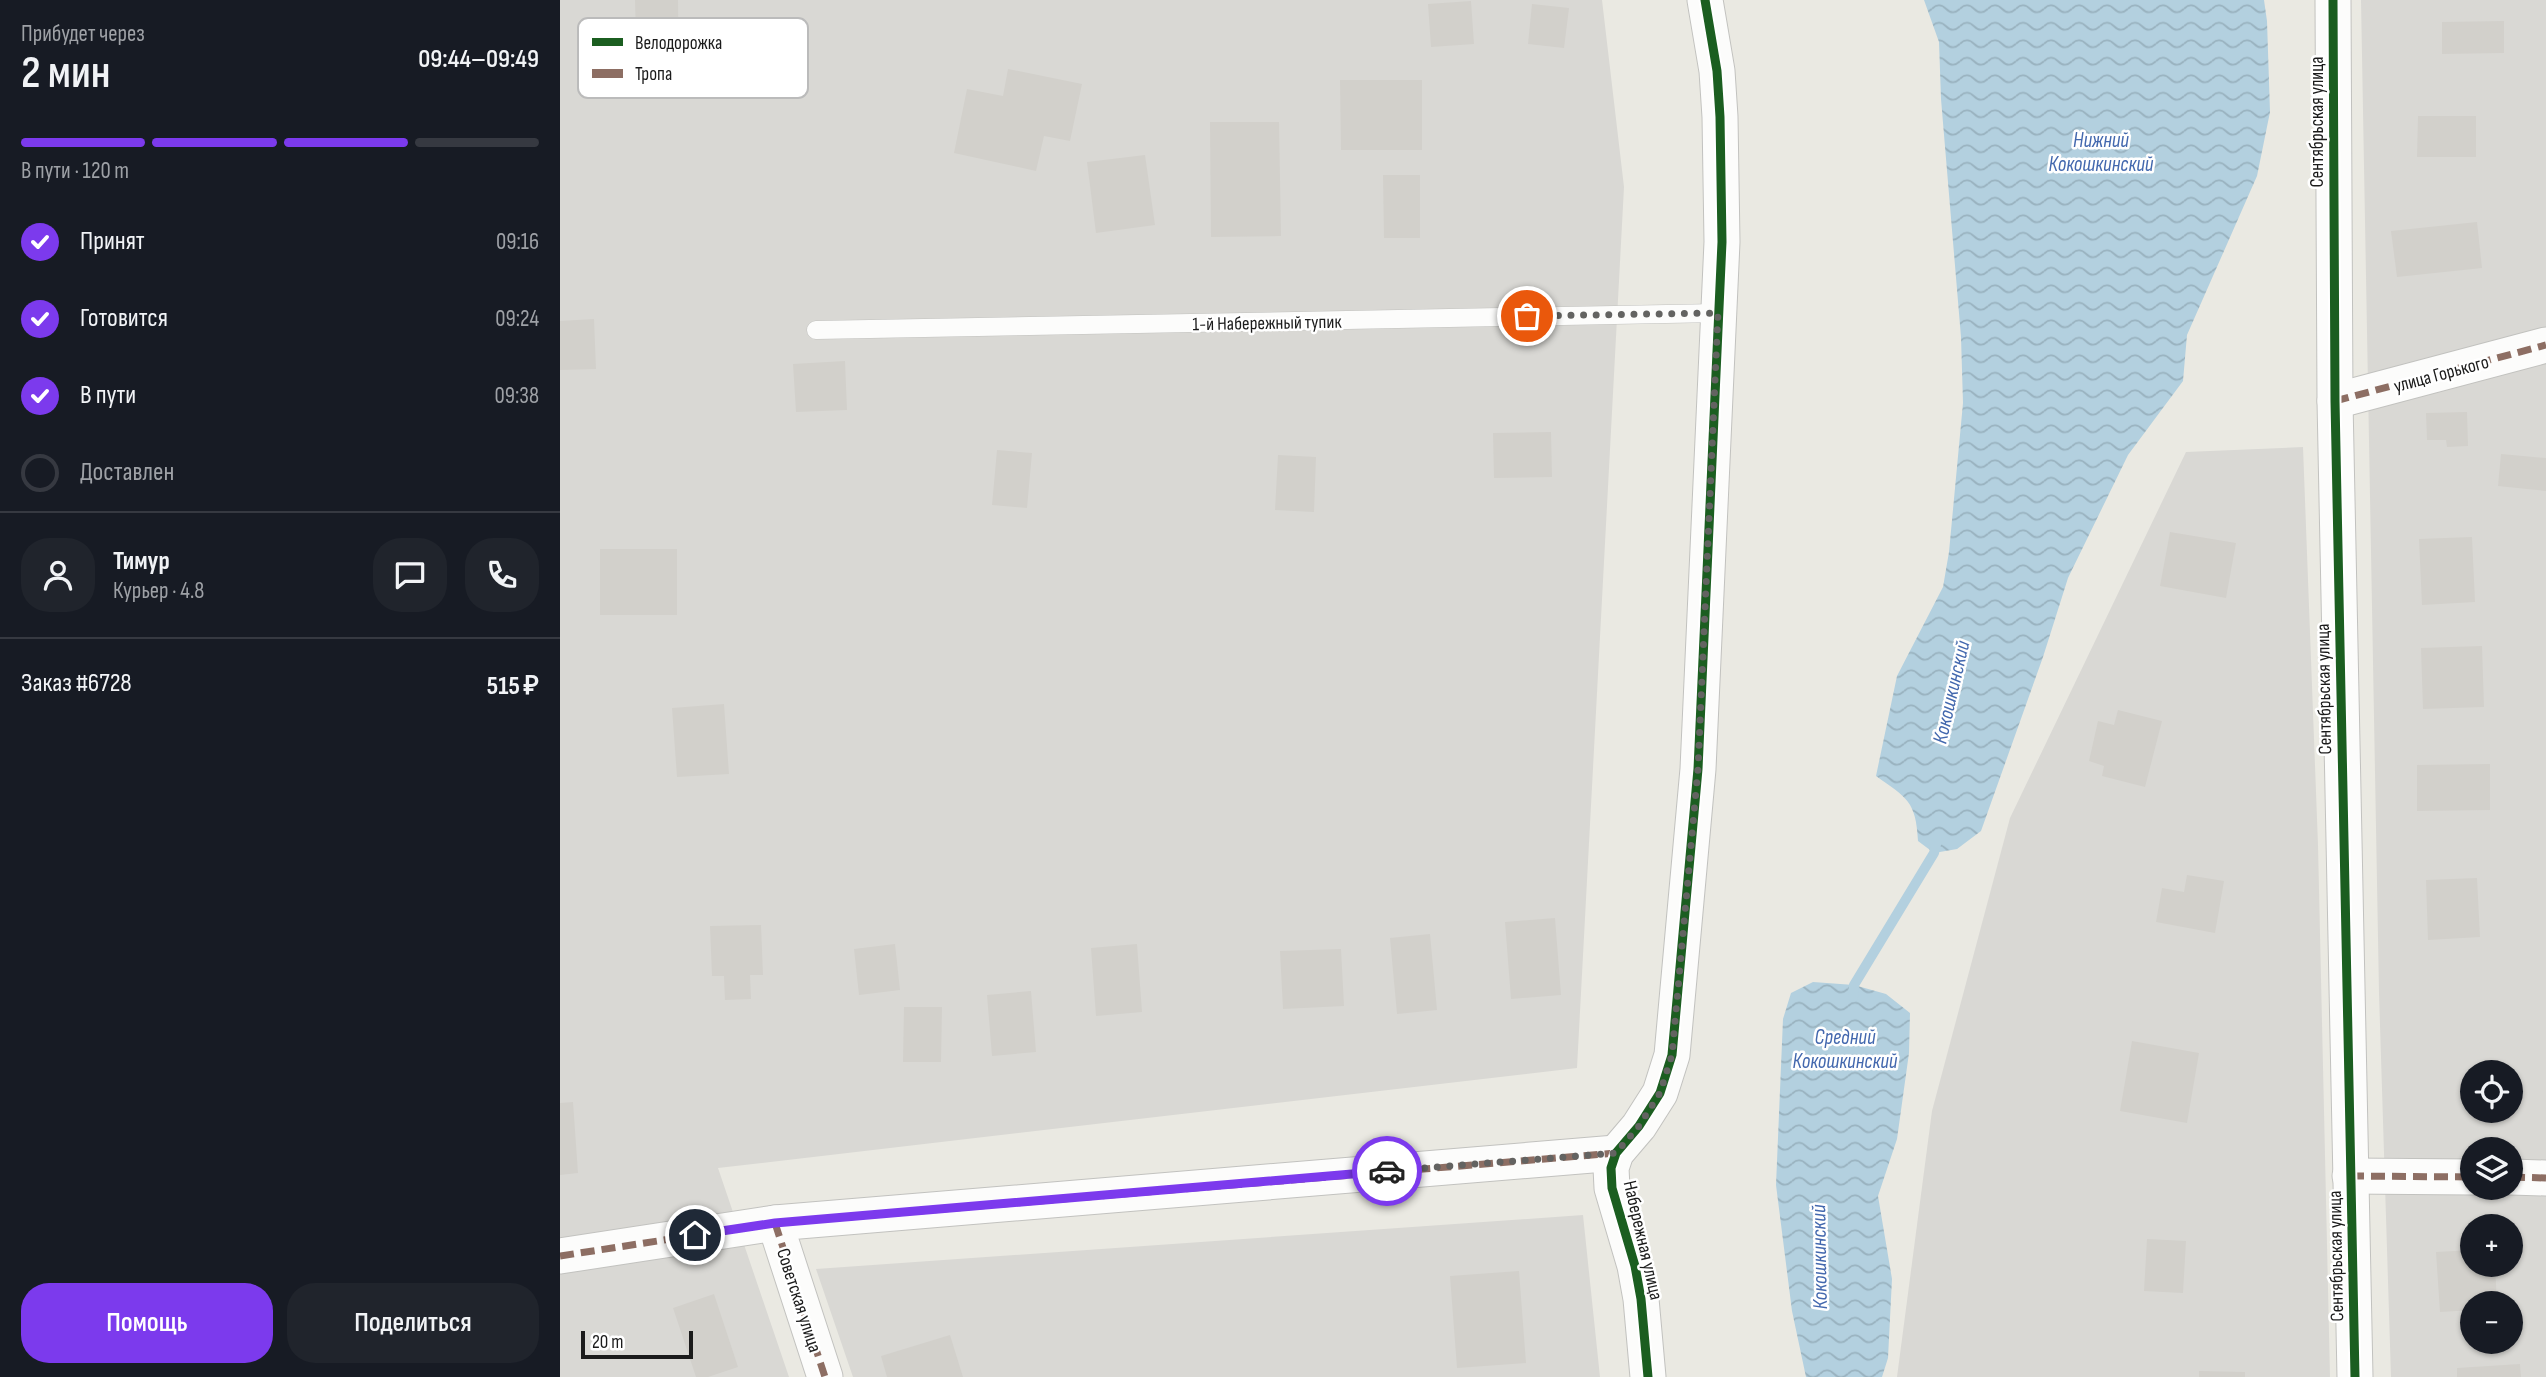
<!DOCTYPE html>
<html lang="ru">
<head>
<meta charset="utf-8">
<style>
  body { margin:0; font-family:"Sofia Sans Condensed",sans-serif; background:#20242c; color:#f1f3f6; height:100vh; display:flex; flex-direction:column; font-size:26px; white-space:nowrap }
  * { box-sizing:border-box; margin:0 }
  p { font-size:23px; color:#9ea1a6 }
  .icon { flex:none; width:38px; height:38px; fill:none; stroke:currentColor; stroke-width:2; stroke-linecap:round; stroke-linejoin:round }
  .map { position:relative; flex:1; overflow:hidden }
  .side { display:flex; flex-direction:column; background:#171b24; width:560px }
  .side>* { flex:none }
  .controls { position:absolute; left:1900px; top:1060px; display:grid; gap:14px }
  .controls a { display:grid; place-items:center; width:63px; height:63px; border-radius:50%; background:#171b24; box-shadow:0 2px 5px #0004; font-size:35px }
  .scale { position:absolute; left:21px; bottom:18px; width:112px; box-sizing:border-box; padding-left:7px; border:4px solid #1b1b1b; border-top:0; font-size:19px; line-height:24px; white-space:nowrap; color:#1b1b1b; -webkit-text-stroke:5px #fff; paint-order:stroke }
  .pin { position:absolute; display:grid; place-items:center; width:60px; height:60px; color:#fff; margin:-30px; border:4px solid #fff; border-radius:50%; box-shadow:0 2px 7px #0007 }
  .courier { position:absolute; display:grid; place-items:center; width:70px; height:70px; margin:-35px; border:5px solid #7c3aed; border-radius:50%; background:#fff; color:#222; box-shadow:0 2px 9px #0007 }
  .summary em { font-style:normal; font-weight:600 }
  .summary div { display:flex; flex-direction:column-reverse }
  .summary { display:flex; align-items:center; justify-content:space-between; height:119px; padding:0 21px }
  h1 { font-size:46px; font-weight:600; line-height:52px }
  .bar { display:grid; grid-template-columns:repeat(4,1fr); gap:10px 7px; align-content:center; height:84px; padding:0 21px }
  .bar i { height:9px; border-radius:5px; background:#363941 }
  .bar .active { background:#7c3aed }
  .bar p { grid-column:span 4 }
  .line { display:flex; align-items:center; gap:18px; padding:0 21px; border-top:2px solid #363941 }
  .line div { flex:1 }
  .round { display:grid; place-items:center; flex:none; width:74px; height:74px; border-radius:28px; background:#20242c }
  ol { padding:0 21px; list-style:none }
  li { display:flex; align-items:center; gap:21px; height:77px }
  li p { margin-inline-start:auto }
  li .icon { padding:7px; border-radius:50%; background:#7c3aed; color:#fff; stroke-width:4 }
  li:last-child { color:#9ea1a6 }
  li i { width:38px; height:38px; border:4px solid #363941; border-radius:50% }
  .button { display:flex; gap:14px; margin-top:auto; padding:14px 21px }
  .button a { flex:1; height:80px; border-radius:28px; background:#7c3aed; color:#fff; font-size:28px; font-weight:600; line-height:80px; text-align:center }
  .button a+a { background:#20242c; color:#f1f3f6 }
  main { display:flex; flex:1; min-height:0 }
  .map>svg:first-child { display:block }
</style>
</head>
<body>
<main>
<section class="side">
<div class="summary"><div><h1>2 мин</h1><p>Прибудет через</p></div><em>09:44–09:49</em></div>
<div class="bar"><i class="active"></i><i class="active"></i><i class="active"></i><i></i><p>В пути · 120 m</p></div>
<ol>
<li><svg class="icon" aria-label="check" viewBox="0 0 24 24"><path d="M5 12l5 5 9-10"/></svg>Принят<p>09:16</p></li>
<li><svg class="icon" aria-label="check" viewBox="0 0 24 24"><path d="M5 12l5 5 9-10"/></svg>Готовится<p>09:24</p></li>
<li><svg class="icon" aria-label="check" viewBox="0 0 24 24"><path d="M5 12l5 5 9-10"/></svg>В пути<p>09:38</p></li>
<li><i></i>Доставлен</li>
</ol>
<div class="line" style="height:126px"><a class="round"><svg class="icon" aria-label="person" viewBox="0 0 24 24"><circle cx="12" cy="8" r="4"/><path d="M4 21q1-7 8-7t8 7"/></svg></a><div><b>Тимур</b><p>Курьер · 4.8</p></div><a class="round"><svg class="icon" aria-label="chat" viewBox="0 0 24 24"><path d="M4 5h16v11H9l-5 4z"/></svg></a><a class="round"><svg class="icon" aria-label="phone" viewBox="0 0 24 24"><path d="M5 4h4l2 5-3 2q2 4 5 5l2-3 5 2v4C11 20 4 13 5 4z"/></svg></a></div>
<div class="line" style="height:91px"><div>Заказ #6728</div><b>515 ₽</b></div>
<div class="button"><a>Помощь</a><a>Поделиться</a></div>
</section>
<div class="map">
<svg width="1986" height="1377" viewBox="0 0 1986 1377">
  <defs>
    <pattern id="water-waves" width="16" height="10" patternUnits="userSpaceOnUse" patternTransform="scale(1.75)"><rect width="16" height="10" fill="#b3d0df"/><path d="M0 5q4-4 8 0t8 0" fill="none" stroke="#99b2bf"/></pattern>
  </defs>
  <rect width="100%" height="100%" fill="#eae9e2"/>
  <g fill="#d9d8d4" fill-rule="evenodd">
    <path d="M0 0H1042L1064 187 1017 1068 158 1168 229 1377H0Z"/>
    <path d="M1801 0H1986V1377H1831L1819 993ZM1913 1073H1951V1111H1913ZM1913 1150H1951V1188H1913ZM1913 1227H1951V1265H1913ZM1913 1304H1951V1342H1913Z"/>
    <path d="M1743 447 1758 845 1770 1377H1337L1372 1111 1450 818 1626 452Z"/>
    <path d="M1023 1215 1040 1377H293L256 1269Z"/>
  </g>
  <g fill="url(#water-waves)">
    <path d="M1364 0H1704L1707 21 1710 112 1697 176 1627 335 1623 381 1568 455 1508 578 1483 657 1421 831 1397 849 1374 853 1358 841C1356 801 1347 798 1316 776L1337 676 1383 587 1389 552 1403 403 1401 337 1381 99 1379 42Z"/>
    <path d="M1253 982 1294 985 1326 994 1350 1013 1349 1053 1337 1139 1318 1196 1332 1279 1328 1358 1322 1377H1246L1232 1311 1216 1185 1223 1019 1231 993Z"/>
  </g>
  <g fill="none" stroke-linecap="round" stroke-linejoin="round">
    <path stroke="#b3d0df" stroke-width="10" d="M1293 997 1294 985 1374 853 1377 840"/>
  </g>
  <g fill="#d2d0cb">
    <path d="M75 0H118L119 96H56V37H76Z"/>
    <path d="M911 1 914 44 871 47 868 4Z"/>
    <path d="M972 4 1009 8 1004 48 968 44Z"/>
    <path d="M1944 21V53L1882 54V22Z"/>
    <path d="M448 69 522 84 510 141 484 136 476 171 394 153 407 89 443 96Z"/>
    <path d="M780 80H862V150H781Z"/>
    <path d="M1858 116H1916V157H1857Z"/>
    <path d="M650 122H719L721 236 651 237Z"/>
    <path d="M585 155 595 225 536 233 527 162Z"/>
    <path d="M823 175H860V238H824Z"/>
    <path d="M1917 222 1922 268 1837 277 1831 231Z"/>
    <path d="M34 319 36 369 0 370V321Z"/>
    <path d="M285 361 287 410 236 412 233 364Z"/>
    <path d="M1907 412 1908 446 1887 447 1886 440H1867L1866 413Z"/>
    <path d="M991 432 992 477 934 478 933 433Z"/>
    <path d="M437 450 472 453 467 508 432 505Z"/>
    <path d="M1941 454 1986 458V491L1938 486Z"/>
    <path d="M718 455 756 457 754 512 715 510Z"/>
    <path d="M1610 532 1676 543 1666 598 1600 586Z"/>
    <path d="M1912 537 1915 602 1862 605 1859 539Z"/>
    <rect x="40" y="549" width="77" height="66"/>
    <path d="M1922 646 1924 707 1863 709 1861 648Z"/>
    <path d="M164 704 169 774 117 777 112 708Z"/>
    <path d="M1558 710 1602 721 1585 787 1542 776 1544 766 1529 761 1538 721 1554 725Z"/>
    <path d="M1930 764V810L1857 811V765Z"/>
    <path d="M1627 875 1664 881 1655 933 1596 922 1602 888 1624 892Z"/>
    <path d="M1917 878 1920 937 1868 940 1866 880Z"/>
    <path d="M995 918 1001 995 951 999 945 922Z"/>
    <path d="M201 925 203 975H190L191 999 165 1000 164 976H152L150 926Z"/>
    <path d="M870 934 877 1010 837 1014 830 938Z"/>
    <path d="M335 944 340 990 299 995 294 949Z"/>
    <path d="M577 944 582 1012 536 1016 531 948Z"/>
    <path d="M781 949 784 1006 723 1009 720 951Z"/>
    <path d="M471 991 476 1052 432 1056 427 995Z"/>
    <path d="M344 1007H382L381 1062H343Z"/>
    <path d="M1572 1041 1639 1053 1627 1123 1560 1111Z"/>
    <path d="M13 1102 18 1173 0 1175V1103Z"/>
    <path d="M1587 1239 1626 1241 1623 1293 1584 1291Z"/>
    <path d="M1913 1250V1265H1935L1937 1304H1913V1310L1880 1312 1876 1252Z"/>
    <path d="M959 1271 966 1363 897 1368 890 1276Z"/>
    <path d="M154 1294 178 1367 148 1377H136L113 1308Z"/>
    <path d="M390 1335 403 1377H327L321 1356Z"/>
    <path d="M1960 1364 1961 1377H1897V1368Z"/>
    <path d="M1639 1371 1685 1372V1377H1639Z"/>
  </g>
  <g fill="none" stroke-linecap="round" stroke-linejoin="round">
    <defs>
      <path id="service" d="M256 330 1158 313"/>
      <g id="minor">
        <path d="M1773 0 1775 401 1795 1377"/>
        <path d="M1775 401 1986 345"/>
        <path d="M1790 1176 1913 1177"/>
        <path d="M1951 1177 1986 1178"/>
        <path d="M215 1223 265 1377"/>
        <path d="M0 1256 215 1223 1056 1153"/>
        <path d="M1088 1377 1081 1299 1075 1266 1052 1188 1051 1168 1056 1153 1079 1126 1100 1093 1112 1055 1138 769 1162 242 1160 117 1157 71 1145 0"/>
      </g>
    </defs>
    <use href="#service" stroke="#c2c2bf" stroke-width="19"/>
    <use href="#minor" stroke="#c2c2bf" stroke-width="37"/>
    <use href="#service" stroke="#fcfcfb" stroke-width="18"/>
    <use href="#minor" stroke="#fcfcfb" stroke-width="35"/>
    <g stroke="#8d6e63" stroke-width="7" stroke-dasharray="14 7" stroke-linecap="butt">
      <path d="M1775 401 1986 345"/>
      <path d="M1790 1176 1913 1177"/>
      <path d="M1951 1177 1986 1178"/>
      <path d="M215 1223 265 1377"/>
      <path d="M0 1256 215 1223 1056 1153"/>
    </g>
    <defs>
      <g id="cycleway">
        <path d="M1773 0 1775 401 1795 1377"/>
        <path d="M1088 1377 1081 1299 1075 1266 1052 1188 1051 1168 1056 1153 1079 1126 1100 1093 1112 1055 1138 769 1162 242 1160 117 1157 71 1145 0"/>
      </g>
    </defs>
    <use href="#cycleway" stroke="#fff" stroke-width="13"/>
    <use href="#cycleway" stroke="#1b5e20" stroke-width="9"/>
  </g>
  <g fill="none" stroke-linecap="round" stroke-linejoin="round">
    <path stroke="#636361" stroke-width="7" stroke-dasharray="0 12.6" d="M827 1171 1056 1153 1079 1126 1100 1093 1112 1055 1138 769 1158 313 967 316"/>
    <path stroke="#7c3aed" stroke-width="9" d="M135 1235 215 1223 827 1171"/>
  </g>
  <g text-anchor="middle" stroke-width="5" stroke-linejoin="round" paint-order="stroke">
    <g font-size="19" fill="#1b1b1b" stroke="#fff">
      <text transform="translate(1756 122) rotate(-90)" y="7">Сентябрьская улица</text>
      <text transform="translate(707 322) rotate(-1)" y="7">1-й Набережный тупик</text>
      <text transform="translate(1881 373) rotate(-15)" y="7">улица Горького</text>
      <text transform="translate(1763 689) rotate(-91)" y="7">Сентябрьская улица</text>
      <text transform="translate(1084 1240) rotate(77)" y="7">Набережная улица</text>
      <text transform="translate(1775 1256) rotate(-91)" y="7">Сентябрьская улица</text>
      <text transform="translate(240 1300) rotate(72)" y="7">Советская улица</text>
    </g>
    <g font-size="21" font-style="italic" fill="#4368ae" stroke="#fff">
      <text x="1541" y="147">Нижний<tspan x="1541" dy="24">Кокошкинский</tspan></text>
      <text transform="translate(1391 692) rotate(-77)" y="7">Кокошкинский</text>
      <text x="1285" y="1044">Средний<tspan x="1285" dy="24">Кокошкинский</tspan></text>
      <text transform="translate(1259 1257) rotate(-91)" y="7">Кокошкинский</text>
    </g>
  </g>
  <rect x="18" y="18" width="230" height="80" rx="10" fill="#fff" stroke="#bbb" stroke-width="2"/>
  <rect x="32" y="38" width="31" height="8" fill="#1b5e20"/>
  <rect x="32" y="69" width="31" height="9" fill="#8d6e63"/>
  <g font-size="19" fill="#1b1b1b">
    <text x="75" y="49">Велодорожка</text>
    <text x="75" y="80">Тропа</text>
  </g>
</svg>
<div class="controls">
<a><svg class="icon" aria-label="locate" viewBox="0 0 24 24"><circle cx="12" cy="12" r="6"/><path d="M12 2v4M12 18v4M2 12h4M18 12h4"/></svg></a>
<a><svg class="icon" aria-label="layers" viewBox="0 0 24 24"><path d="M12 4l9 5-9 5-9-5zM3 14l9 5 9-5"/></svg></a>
<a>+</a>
<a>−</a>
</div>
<div class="scale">20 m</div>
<div class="pin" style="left:967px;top:316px;background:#ea580c"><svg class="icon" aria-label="bag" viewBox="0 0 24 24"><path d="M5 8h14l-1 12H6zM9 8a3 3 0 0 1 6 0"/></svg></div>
<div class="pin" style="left:135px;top:1235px;background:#1f2937"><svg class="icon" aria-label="home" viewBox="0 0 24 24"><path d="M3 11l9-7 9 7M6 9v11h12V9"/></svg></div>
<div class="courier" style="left:827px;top:1171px"><svg class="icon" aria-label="car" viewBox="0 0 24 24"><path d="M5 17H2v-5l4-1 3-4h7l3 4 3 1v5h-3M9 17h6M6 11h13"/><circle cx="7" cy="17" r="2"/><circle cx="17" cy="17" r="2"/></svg></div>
</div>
</main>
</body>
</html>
